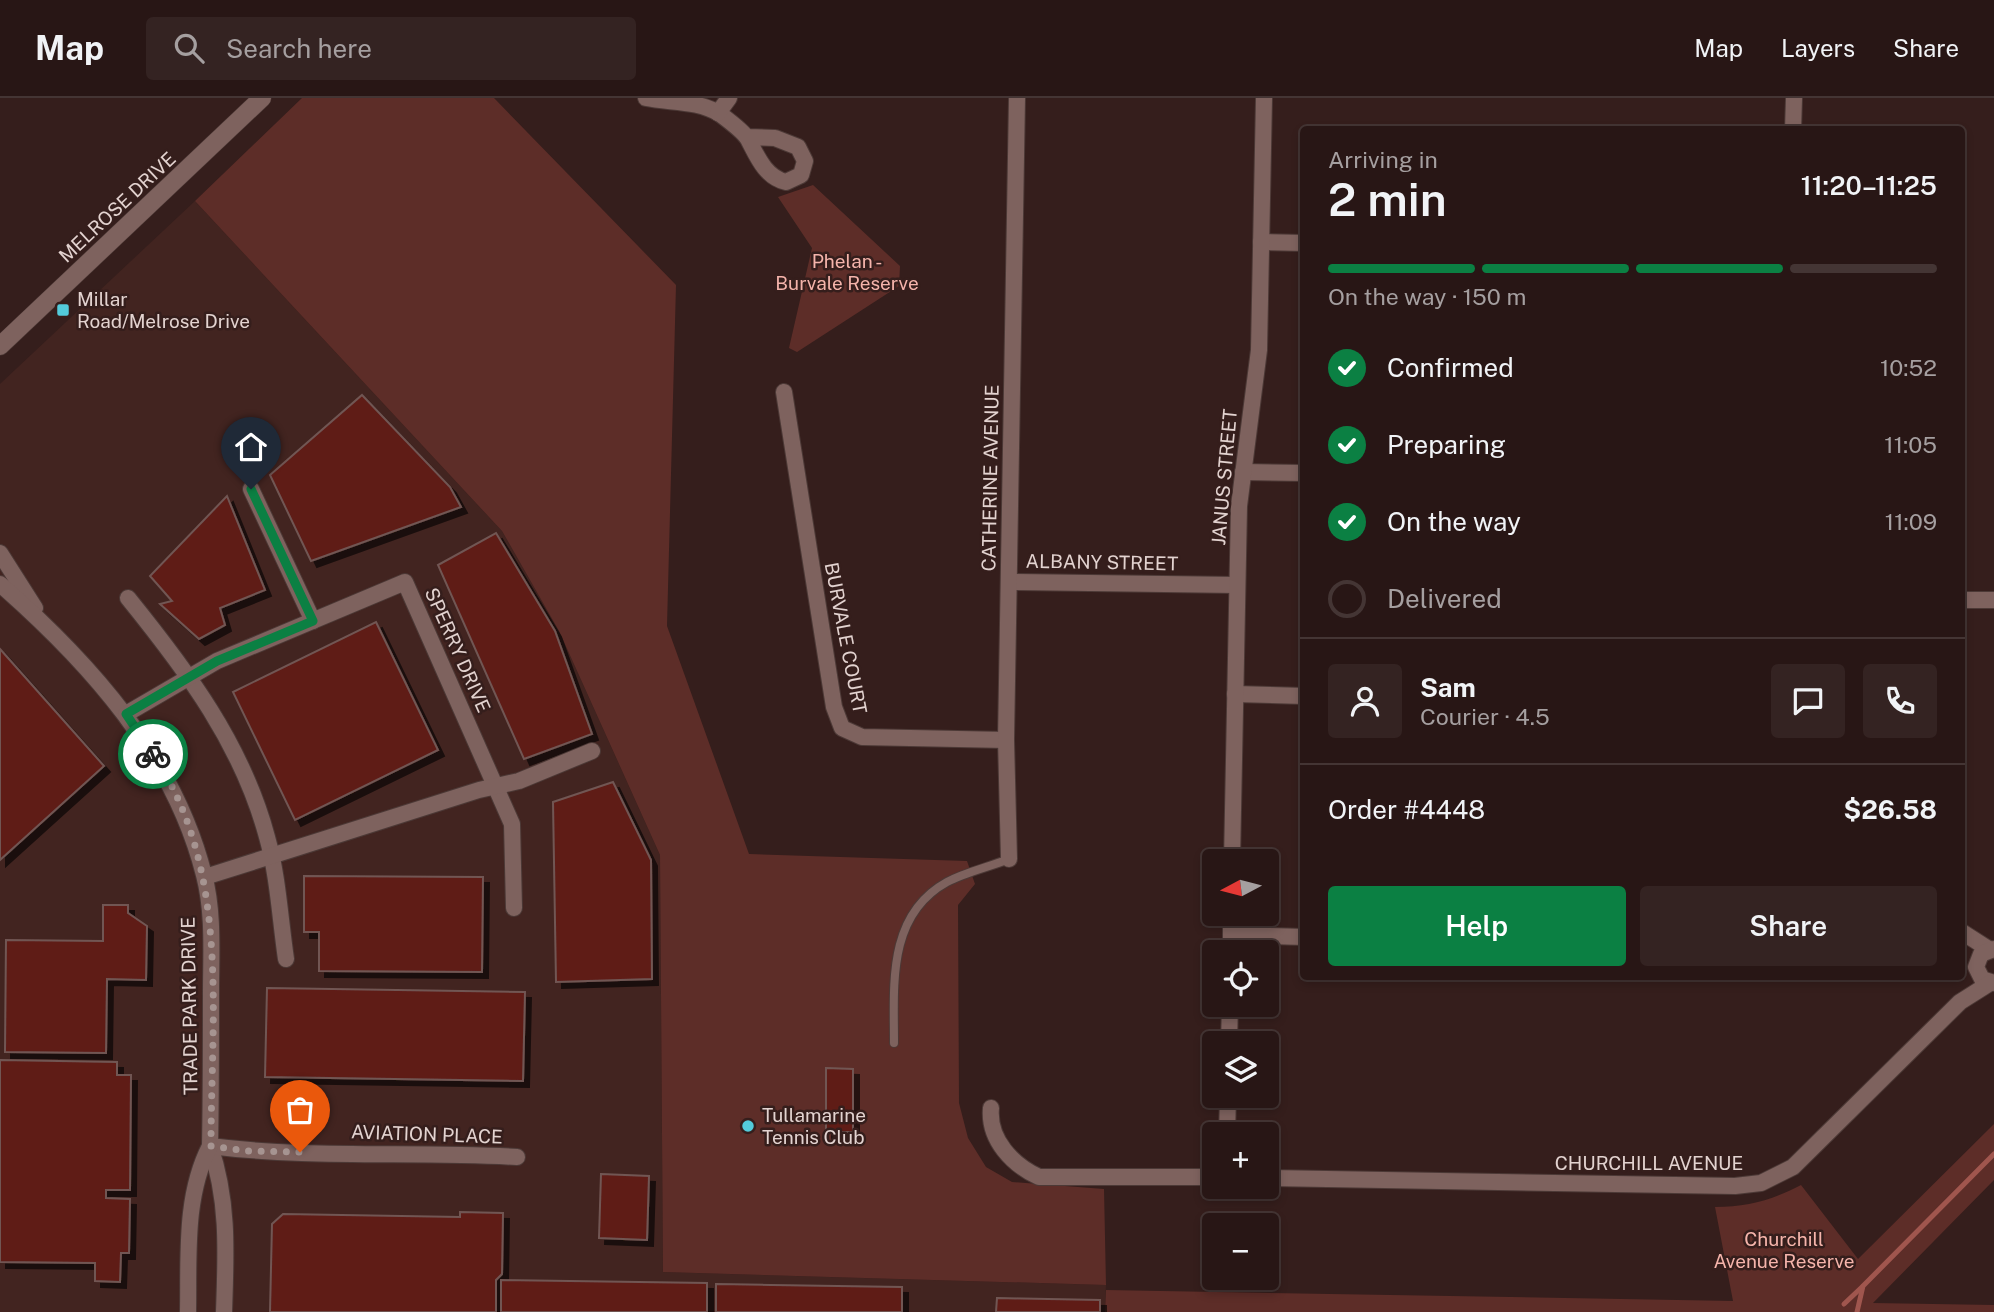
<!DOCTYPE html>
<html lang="en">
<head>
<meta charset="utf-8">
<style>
  body { margin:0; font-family:"Public Sans",sans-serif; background:#342322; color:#f1f3f6; height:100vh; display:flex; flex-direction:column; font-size:26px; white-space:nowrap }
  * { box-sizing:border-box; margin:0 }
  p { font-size:23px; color:#a59fa0 }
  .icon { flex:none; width:38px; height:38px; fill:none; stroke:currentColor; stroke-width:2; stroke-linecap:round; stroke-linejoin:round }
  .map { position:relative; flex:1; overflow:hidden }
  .drawer { position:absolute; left:1300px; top:28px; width:665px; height:854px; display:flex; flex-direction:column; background:#281615; border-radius:7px; box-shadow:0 4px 10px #0003,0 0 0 2px #443534 }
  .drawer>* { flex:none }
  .needle { width:46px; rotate:263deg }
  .controls { position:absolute; left:1202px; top:751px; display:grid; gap:14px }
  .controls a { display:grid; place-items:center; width:77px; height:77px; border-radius:7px; background:#281615; box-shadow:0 4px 10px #0003,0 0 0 2px #443534; font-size:35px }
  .pin { position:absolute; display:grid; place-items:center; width:60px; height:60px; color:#fff; margin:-72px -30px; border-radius:50% 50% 50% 0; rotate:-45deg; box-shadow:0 0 7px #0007 }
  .pin .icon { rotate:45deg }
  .courier { position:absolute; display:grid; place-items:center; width:70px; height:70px; margin:-35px; border:5px solid #0b8043; border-radius:50%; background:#fff; color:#222; box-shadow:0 2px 9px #0007 }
  .head em { font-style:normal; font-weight:600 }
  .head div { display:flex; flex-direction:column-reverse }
  .head { display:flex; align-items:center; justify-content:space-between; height:119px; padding:0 28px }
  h1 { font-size:46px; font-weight:600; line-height:52px }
  .bar { display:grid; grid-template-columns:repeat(4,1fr); gap:10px 7px; align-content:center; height:84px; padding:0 28px }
  .bar i { height:9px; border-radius:5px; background:#443534 }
  .bar .active { background:#0b8043 }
  .bar p { grid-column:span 4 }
  .line { display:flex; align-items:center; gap:18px; padding:0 28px; border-top:2px solid #443534 }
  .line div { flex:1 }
  .round { display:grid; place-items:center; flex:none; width:74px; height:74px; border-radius:7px; background:#342322 }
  ol { padding:0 28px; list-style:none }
  li { display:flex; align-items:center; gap:21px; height:77px }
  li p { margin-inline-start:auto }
  li .icon { padding:7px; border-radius:50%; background:#0b8043; color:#fff; stroke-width:4 }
  li:last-child { color:#a59fa0 }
  li i { width:38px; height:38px; border:4px solid #443534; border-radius:50% }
  .primary-button { display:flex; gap:14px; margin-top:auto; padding:14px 28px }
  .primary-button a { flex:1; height:80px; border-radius:7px; background:#0b8043; color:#fff; font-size:28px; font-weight:600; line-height:80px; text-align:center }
  .primary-button a+a { background:#342322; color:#f1f3f6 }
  header { display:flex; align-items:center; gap:42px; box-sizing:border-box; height:98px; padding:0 35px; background:#281615; border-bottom:2px solid #443534 }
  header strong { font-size:33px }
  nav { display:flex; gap:38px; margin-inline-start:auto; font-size:24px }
  .search { width:490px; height:63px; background:#342322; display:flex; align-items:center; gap:18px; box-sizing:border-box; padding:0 24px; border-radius:7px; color:#a59fa0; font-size:26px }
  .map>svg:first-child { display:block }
</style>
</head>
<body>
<header>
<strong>Map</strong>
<div class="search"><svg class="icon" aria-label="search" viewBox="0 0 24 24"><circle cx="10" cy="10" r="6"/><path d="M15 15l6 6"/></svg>Search here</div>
<nav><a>Map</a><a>Layers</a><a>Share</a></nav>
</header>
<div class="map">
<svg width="1994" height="1214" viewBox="0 0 1994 1214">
  <defs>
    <filter id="shadow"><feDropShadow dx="6" dy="6" stdDeviation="0" flood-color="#0009"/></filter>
  </defs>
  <rect width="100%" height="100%" fill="#351e1c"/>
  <path fill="#422420" d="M195 103 502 433 559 533 660 757 663 1174 1106 1187 1105 1214H0V286Z"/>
  <g fill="#5d2d28">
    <path d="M302 0H494L676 187 667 528 749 756 967 763 975 786 958 807 959 1005 968 1040 986 1069 1012 1084 1104 1091 1106 1187 663 1174 660 757 559 533 502 433 195 103Z"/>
    <path d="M813 87 900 168 899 188 797 254 789 250 812 150 778 99Z"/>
    <path d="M1994 1026V1082L1873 1205 1994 1207V1214H1105L1106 1192 1733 1203 1715 1109C1748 1109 1772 1102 1801 1087L1858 1161Z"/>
  </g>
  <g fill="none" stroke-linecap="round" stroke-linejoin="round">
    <g stroke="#a0564e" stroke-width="5">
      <path d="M1844 1206 1862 1189"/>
      <path d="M1857 1214 1863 1188 1994 1056"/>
    </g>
  </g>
  <g fill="#5f1c18" stroke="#715653" stroke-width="2" filter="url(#shadow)">
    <path d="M362 297 450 389 461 409 311 463 270 377Z"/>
    <path d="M227 398 265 492 220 510 225 527 199 541 160 506 172 503 150 478Z"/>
    <path d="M496 435 555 533 592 636 524 661 438 467Z"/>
    <path d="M376 524 438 652 295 722 233 594Z"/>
    <path d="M0 551 104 668 0 762Z"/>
    <path d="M613 684 651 762 652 881 556 884 553 704Z"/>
    <path d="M304 778 483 779 482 874 319 873V834H304Z"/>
    <path d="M103 807H128V815L147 828 146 882 107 881 106 955 5 954 6 842 103 843Z"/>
    <path d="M267 890 525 894 523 983 265 979Z"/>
    <path d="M0 962 117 964V977H131L130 1092H106V1100L130 1101 129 1155H121L120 1184 95 1183V1165L0 1164Z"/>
    <path d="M826 970 853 971V1034H826Z"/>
    <path d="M601 1076 649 1078 647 1142 599 1140Z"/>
    <path d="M460 1114 503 1115 502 1176 496 1182V1214H270L272 1126 283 1116 460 1119Z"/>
    <path d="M501 1182 707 1185V1214H501Z"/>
    <path d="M716 1186 902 1189V1214H716Z"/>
    <path d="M997 1200 1100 1202V1214H996Z"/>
  </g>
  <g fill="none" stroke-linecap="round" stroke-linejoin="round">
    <defs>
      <path id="lane" d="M894 945C894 887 887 817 947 784 966 774 989 769 1009 761"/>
      <g id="street">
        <path d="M646 0C670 5 698 2 720 16 728 22 743 33 748 41 757 58 765 79 786 84L801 77 805 63 798 49 775 40 747 39"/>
        <path d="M718 15 729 0"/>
        <path d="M1793 32 1794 0"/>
        <path d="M1261 144 1304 145"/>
        <path d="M784 294 834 609 842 630 862 639 1006 642"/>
        <path d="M1243 374 1304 375"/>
        <path d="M251 391 313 523"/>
        <path d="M0 455 35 510"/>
        <path d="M1009 484 1237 487"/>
        <path d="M0 486C90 565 174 658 204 777 214 815 211 856 211 894 211 945 211 997 210 1048 229 1103 226 1156 224 1214"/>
        <path d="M128 500C187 573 242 646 267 739 278 778 280 820 286 861"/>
        <path d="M1962 502H1994"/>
        <path d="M1235 596 1304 598"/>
        <path d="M126 616 217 563 405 484 512 726 514 810"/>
        <path d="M1009 761 1006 642 1017 0"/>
        <path d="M1232 763 1239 408 1259 252 1264 0"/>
        <path d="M205 779 479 692 519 683 592 653"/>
        <path d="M1962 834 1990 852"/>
        <path d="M1231 837 1304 839"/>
        <path d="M1994 851 1981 856 1976 869 1982 881 1994 885"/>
        <path d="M1231 854V816"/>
        <path d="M1229 945 1230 906"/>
        <path d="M991 1010C988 1042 1013 1067 1039 1079H1214"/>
        <path d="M1227 1036 1228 998"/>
        <path d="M210 1048C311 1061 415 1053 517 1059"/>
        <path d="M1267 1080 1735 1088 1761 1085 1793 1069 1960 904 1990 885"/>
        <path d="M188 1214C189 1159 184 1098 210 1048"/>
      </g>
      <path id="secondary" d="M0 248 262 0"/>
    </defs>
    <use href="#lane" stroke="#4c3936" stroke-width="10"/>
    <use href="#street" stroke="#4c3936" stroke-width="18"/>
    <use href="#secondary" stroke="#4c3936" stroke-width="19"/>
    <use href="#lane" stroke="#7e625e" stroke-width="8"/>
    <use href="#street" stroke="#7e625e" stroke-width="16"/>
    <use href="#secondary" stroke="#7e625e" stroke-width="18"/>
  </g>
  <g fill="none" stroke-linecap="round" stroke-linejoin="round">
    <path stroke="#a69491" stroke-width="7" stroke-dasharray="0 12.6" d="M153 656C231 772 211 916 211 1048L247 1053 300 1054"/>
    <path stroke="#0b8043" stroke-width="9" d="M153 656 126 616 217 563 313 523 251 391"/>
  </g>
  <g fill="#53cbdb" stroke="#351e1c" stroke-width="2.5">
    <rect x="56" y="205" width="14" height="14" rx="3.5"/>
    <circle cx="748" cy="1028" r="7"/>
  </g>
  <g text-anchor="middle" stroke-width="5" stroke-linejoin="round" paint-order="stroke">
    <g font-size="19" fill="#e3d3d0" stroke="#351e1c">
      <text transform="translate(117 109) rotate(-43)" y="7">MELROSE DRIVE</text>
      <text transform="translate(1224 379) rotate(-85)" y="7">JANUS STREET</text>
      <text transform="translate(990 380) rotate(-89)" y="7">CATHERINE AVENUE</text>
      <text transform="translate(1102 464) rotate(1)" y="7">ALBANY STREET</text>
      <text transform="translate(846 540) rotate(79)" y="7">BURVALE COURT</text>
      <text transform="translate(458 552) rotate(66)" y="7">SPERRY DRIVE</text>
      <text transform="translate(189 908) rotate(-91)" y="7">TRADE PARK DRIVE</text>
      <text transform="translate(427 1036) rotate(2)" y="7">AVIATION PLACE</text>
      <text x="1649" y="1072">CHURCHILL AVENUE</text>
    </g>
    <g font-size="19" fill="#f5b4ab" stroke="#351e1c">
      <text x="847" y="170">Phelan -<tspan x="847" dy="22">Burvale Reserve</tspan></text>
      <text x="1784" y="1148">Churchill<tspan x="1784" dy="22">Avenue Reserve</tspan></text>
    </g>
    <g font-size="19" fill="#e3d3d0" stroke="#351e1c" text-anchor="start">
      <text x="77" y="208">Millar<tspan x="77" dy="22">Road/Melrose Drive</tspan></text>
      <text x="762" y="1024">Tullamarine<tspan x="762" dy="22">Tennis Club</tspan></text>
    </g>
  </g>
</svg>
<div class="controls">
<a><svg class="needle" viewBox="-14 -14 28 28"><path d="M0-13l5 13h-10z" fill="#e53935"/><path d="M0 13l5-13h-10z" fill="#a59fa0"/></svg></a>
<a><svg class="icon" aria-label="locate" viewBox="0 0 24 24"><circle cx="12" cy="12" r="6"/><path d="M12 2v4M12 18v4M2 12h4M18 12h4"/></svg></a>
<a><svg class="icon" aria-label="layers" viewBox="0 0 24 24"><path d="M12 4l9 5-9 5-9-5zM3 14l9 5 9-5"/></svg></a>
<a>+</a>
<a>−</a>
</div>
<div class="pin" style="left:300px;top:1054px;background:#ea580c"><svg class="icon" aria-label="bag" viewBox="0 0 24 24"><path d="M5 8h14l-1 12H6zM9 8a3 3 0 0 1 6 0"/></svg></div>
<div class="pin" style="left:251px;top:391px;background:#1f2937"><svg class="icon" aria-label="home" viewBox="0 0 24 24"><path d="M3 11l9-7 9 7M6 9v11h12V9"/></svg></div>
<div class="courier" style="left:153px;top:656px"><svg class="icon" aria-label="bike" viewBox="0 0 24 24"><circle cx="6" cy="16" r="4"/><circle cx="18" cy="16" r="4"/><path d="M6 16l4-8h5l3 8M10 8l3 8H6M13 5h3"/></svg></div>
<section class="drawer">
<div class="head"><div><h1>2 min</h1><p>Arriving in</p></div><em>11:20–11:25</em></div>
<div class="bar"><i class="active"></i><i class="active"></i><i class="active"></i><i></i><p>On the way · 150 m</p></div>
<ol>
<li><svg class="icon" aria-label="check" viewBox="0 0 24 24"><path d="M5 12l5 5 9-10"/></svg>Confirmed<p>10:52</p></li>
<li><svg class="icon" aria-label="check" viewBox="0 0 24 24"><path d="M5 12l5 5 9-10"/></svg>Preparing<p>11:05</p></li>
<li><svg class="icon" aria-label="check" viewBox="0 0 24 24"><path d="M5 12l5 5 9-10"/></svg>On the way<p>11:09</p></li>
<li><i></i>Delivered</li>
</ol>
<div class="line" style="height:126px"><a class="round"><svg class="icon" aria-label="person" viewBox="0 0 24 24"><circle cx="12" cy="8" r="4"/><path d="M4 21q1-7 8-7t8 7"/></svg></a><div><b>Sam</b><p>Courier · 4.5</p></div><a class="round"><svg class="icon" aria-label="chat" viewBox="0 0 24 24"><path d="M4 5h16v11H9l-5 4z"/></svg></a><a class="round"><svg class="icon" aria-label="phone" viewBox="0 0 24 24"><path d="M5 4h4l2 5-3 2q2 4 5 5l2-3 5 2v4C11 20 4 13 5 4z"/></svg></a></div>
<div class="line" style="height:91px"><div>Order #4448</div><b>$26.58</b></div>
<div class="primary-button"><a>Help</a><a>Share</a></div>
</section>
</div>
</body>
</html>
